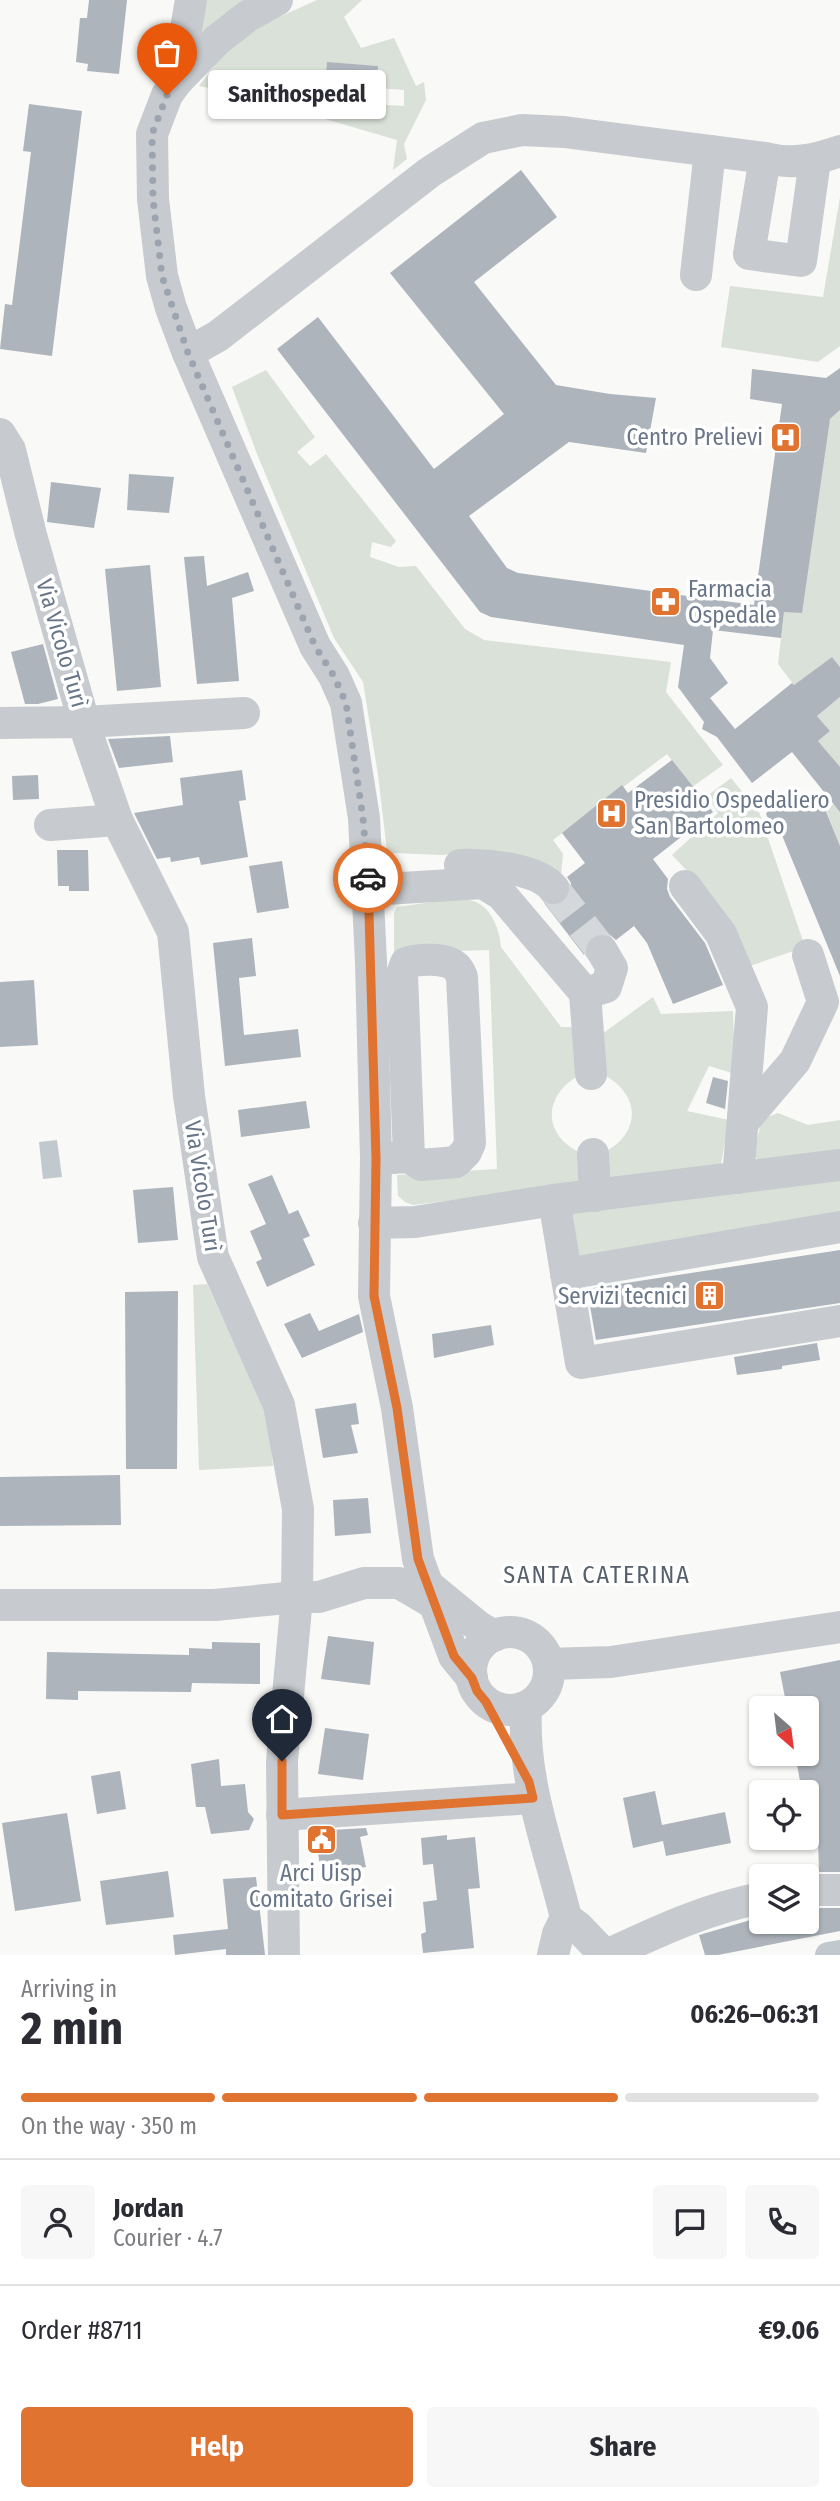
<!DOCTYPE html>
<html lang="en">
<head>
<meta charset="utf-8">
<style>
  body { margin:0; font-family:"Fira Sans Condensed",sans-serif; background:#f7f7f7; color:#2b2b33; height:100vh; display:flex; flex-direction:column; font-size:26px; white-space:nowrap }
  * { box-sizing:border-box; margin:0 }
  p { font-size:23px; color:#7c7c81 }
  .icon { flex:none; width:38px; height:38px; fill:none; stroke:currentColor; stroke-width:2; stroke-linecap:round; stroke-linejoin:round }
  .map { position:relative; height:1955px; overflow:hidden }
  .side { display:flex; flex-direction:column; background:#fff; flex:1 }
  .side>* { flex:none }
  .needle { width:46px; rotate:152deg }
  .tools { position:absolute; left:749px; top:1696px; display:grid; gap:14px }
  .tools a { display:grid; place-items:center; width:70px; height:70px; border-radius:7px; background:#fff; box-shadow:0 2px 5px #0004; font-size:35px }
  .pin { position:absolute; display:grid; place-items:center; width:60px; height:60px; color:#fff; margin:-72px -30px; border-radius:50% 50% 50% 0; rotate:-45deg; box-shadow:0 0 7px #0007 }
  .pin .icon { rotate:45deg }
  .courier { position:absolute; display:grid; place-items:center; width:70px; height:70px; margin:-35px; border:5px solid #e17330; border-radius:50%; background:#fff; color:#222; box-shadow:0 2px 9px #0007 }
  .bubble { position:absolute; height:49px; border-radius:7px; background:#fff; box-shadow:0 2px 5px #0004; font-size:23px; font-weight:700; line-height:49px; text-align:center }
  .summary em { font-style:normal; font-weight:700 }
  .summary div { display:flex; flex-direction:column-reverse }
  .summary { display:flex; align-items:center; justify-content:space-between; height:119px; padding:0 21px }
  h1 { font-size:46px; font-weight:700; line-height:52px }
  .bar { display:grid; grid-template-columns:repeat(4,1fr); gap:10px 7px; align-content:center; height:84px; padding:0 21px }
  .bar i { height:9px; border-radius:5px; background:#e1e1e2 }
  .bar .current { background:#e17330 }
  .bar p { grid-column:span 4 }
  .line { display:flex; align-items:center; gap:18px; padding:0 21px; border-top:2px solid #e1e1e2 }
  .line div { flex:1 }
  .round { display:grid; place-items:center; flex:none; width:74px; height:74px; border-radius:7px; background:#f7f7f7 }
  .cta { display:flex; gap:14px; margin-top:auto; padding:14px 21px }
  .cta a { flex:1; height:80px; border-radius:7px; background:#e17330; color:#fff; font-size:28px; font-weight:700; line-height:80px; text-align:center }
  .cta a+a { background:#f7f7f7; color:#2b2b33 }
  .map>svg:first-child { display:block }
</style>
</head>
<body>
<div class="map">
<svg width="840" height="1955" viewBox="0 0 840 1955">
  <rect width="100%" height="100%" fill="#f9f9f7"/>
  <g fill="#dae1d8" fill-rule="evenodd">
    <path d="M203 0H259L187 59Z"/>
    <path d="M317 0H362L344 17 361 48 394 38 416 86 424 82 426 100 404 144 407 159 393 170 397 140 243 95 199 86 224 52 257 27ZM327 63 378 66 377 88 404 90V106L350 103 349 114 322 110Z"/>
    <path d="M840 197V346L818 362 721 347 730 286 823 297Z"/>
    <path d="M266 370 315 437 297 452 310 466 326 454 396 541 391 547 372 542 370 557 399 567 416 566 465 629 484 640 671 662 666 692 723 765 692 787 667 754 553 840 563 854 561 876 472 852 442 855 393 853 387 851 378 775 363 682 334 638 257 454 232 387Z"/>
    <path d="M840 410V667L832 657 794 685 778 664 784 612 830 419Z"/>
    <path d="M840 697V779L828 753 818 741 830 731 817 716Z"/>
    <path d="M731 778 759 812 805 947 747 967 716 901 672 855 718 813 707 796Z"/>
    <path d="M840 799V846L826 810Z"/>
    <path d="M452 899C459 899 469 899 476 902 492 909 500 931 501 947L561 1027H578V1076C543 1096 542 1135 581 1153L582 1184 413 1205 405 1202 398 1196 397 1175 497 1169 489 950 394 953V913L397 907Z"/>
    <path d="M653 997 661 1014 733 1011 735 1074 709 1066 687 1111 729 1120 720 1169 604 1182 605 1152C642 1132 640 1094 604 1075L602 1034Z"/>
    <path d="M778 1113 808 1125 840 1120V1151L760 1162 753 1155 762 1119Z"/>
    <path d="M840 1173V1221L580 1262 571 1212Z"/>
    <path d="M207 1284 268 1416 273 1466 199 1470 193 1285Z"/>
  </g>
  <path fill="#c1c9ce" d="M57 1140 62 1177 43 1179 39 1142Z"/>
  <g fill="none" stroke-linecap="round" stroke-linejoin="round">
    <path stroke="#c1c9ce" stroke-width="26" d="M828 1955 840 1953"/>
  </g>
  <g fill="#aeb4bc">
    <path d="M89 0H127L119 74 87 71 88 64 76 62 80 18H87Z"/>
    <path d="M327 62 378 66 376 105 350 103 349 114 322 110Z"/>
    <path d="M29 104 82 111 52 356 0 349 5 304 12 305 31 152 23 151Z"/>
    <path d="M521 170 557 217 474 282 556 385 610 394 656 398 646 453 569 442 469 516 507 568 518 573 754 605 782 404 750 399 752 369 826 378 840 368V410L830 419 802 613 784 612 781 638 713 630 710 658 728 683 710 698 735 729 792 683 794 685 832 657 840 667V697L817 716 830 731 818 741 840 767V812L792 752 752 783 717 737 702 729 704 722 678 687 684 645 491 617 480 612 277 349 318 317 434 469 504 414 390 273Z"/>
    <path d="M129 474 174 477 169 513 127 510Z"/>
    <path d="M51 482 101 488 94 528 47 522Z"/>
    <path d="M204 556 207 586 248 572 254 591 232 598 239 681 197 684 184 557Z"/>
    <path d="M150 565 161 687 117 691 105 569Z"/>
    <path d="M43 644 58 699 38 704H25L11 652Z"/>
    <path d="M170 736 173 762 119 768 108 739Z"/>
    <path d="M672 760 713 812 653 859 668 879 667 889 670 897 705 943 723 985 673 1004 647 943 634 926 616 940 610 935 603 933 593 935 586 943 584 955 544 903 558 906 566 901 571 891V883L567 877 585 863 562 833 622 785 628 793Z"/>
    <path d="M242 770 246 800 239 801 248 857 201 865 199 857 171 862 170 857 157 859 134 813 183 805 180 778Z"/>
    <path d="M38 775 39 799 13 800 12 776Z"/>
    <path d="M776 796 788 812 821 799 840 846V976L779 828 774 830 766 814Z"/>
    <path d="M57 850H88L89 891H69V886H58Z"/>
    <path d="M282 861 289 908 257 913 249 866Z"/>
    <path d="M252 938 256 976 239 978 244 1035 298 1029 301 1057 225 1066 213 943Z"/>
    <path d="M34 980 38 1045 0 1047V982Z"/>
    <path d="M713 1077 728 1081 725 1109 706 1103Z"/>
    <path d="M306 1101 310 1128 241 1137 238 1110Z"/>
    <path d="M272 1175 289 1214 298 1210 310 1236 303 1239 315 1265 267 1287 256 1262 262 1259 250 1231 266 1224 248 1184Z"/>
    <path d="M173 1187 178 1240 138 1243 133 1190Z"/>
    <path d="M840 1250V1303L596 1340 587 1289Z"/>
    <path d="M178 1291 177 1469H126L125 1292Z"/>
    <path d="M310 1313 319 1331 359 1314 363 1332 302 1358 284 1324Z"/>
    <path d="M491 1325 494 1345 434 1358 432 1334Z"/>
    <path d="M817 1343 820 1360 782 1366V1369L737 1375 734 1357Z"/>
    <path d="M356 1403 359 1424 351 1425 358 1453 323 1458 315 1409Z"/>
    <path d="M120 1475 121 1525 0 1526V1477Z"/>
    <path d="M368 1498 371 1533 335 1536 333 1500Z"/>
    <path d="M328 1636 374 1642 370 1685 321 1679Z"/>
    <path d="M212 1642 260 1643V1684L192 1683 191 1692 78 1691V1700L46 1699 47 1652 189 1655V1648L212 1649Z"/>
    <path d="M840 1660V1872H819L818 1841H810L807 1819V1792H802L795 1754H807V1708H787L780 1672Z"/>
    <path d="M325 1728 369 1734 363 1780 318 1774Z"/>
    <path d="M219 1759 221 1786 245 1784 248 1812 254 1819 249 1830 211 1834 205 1807H196L191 1764Z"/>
    <path d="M120 1771 126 1809 97 1814 91 1776Z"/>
    <path d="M655 1791 662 1825 725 1812 731 1843 666 1856 663 1841 633 1848 623 1798Z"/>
    <path d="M67 1813 81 1901 15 1911 2 1823Z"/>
    <path d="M366 1828 368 1835 360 1837 366 1867 322 1876 314 1831Z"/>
    <path d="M447 1835V1840L475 1837 480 1888 468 1889 474 1948 423 1953 421 1934 426 1932 423 1902 437 1900 433 1864 423 1865 421 1838Z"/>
    <path d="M168 1871 174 1917 106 1925 100 1881Z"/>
    <path d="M256 1877 265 1955H226V1949L175 1955 173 1935 228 1929 223 1879Z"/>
    <path d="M807 1908H840V1931L718 1955H705L699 1935 761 1917V1922H807Z"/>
  </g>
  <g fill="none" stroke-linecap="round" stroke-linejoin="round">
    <path stroke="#d5d8db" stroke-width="32" stroke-dasharray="32 16" stroke-linecap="butt" d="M553 888 602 951"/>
    <g stroke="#c7cace" stroke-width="32">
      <path d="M277 0 248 16 217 40 177 81 167 95 152 134 153 199 162 276 171 308 188 353 315 646 334 676 346 703 364 818 371 962 376 1159 374 1296 397 1408 418 1559 454 1656 472 1678"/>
      <path d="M177 81 191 0"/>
      <path d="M765 158 749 254 801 261 815 160"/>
      <path d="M696 275 710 151"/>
      <path d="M188 353 218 336 430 172 483 138 522 130 564 132 765 158C792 165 814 160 840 151"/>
      <path d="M0 434 10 450 31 535 88 736 117 820 173 932 189 1096 213 1257 279 1405 298 1509 297 1597 282 1761 284 1955"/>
      <path d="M0 723 84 722 244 713"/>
      <path d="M50 825 117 820"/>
      <path d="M460 865C485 864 537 868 553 888"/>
      <path d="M685 886 721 934 752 1007 738 1178"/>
      <path d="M369 890 483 883 501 894 585 993 606 987 612 968 602 951"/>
      <path d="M585 993 591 1074"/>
      <path d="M744 1121 795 1061 823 1002 808 955"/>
      <path d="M593 1154 595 1196"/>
      <path d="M376 1159 409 1157 421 1165 456 1162 466 1152 470 1143 462 977C462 976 457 967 456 967 446 957 418 959 406 963L402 974 409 1157"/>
      <path d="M554 1200 581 1363 840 1321"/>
      <path d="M374 1223 415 1222 554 1200 840 1165"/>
      <path d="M566 1274 840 1227"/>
      <path d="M429 1586 479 1627 494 1636"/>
      <path d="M0 1605H215L297 1597H319L364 1583H399L435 1604"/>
      <circle cx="510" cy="1671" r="39"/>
      <path d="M549 1664 611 1662 840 1627"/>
      <path d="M526 1707C522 1782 549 1847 566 1918L558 1934 553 1955"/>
      <path d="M282 1815 533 1798"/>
      <path d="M807 1890H840"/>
      <path d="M566 1918 578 1927 605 1955"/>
      <path d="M607 1955C659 1931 705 1909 761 1898"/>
    </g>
  </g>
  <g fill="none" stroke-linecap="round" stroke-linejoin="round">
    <path stroke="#9ba4af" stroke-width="7" stroke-dasharray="0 12.6" d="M167 95 152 134 153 199 162 276 188 353 315 646 334 676 346 703 363 818 368 878"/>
    <path stroke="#e17330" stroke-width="9" d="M282 1761V1815L533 1798 529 1782 486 1702 477 1691 472 1678 454 1656 418 1559 397 1408 374 1296 376 1159 368 878"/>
  </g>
  <defs>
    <symbol id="hospital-square" viewBox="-11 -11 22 22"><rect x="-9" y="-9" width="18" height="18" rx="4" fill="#e17330" stroke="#fff"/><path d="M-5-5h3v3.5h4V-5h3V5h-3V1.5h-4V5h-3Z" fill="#fff"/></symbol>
    <symbol id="pharmacy-square" viewBox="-11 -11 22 22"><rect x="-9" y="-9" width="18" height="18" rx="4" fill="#e17330" stroke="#fff"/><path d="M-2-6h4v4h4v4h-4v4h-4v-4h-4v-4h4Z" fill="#fff"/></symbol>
    <symbol id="building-square" viewBox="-11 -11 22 22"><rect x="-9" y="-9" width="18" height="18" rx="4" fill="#e17330" stroke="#fff"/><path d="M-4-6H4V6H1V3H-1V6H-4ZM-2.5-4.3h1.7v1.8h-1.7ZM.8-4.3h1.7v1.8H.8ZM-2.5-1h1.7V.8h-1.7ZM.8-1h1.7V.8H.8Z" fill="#fff"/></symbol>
    <symbol id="civic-square" viewBox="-11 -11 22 22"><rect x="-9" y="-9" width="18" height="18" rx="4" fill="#e17330" stroke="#fff"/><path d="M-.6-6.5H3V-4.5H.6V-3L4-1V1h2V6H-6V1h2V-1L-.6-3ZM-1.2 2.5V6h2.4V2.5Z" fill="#fff"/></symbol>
  </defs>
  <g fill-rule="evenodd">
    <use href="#hospital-square" x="768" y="420" width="35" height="35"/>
    <use href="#pharmacy-square" x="648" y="584" width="35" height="35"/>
    <use href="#hospital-square" x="594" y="796" width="35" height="35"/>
    <use href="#building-square" x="692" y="1278" width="35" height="35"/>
    <use href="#civic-square" x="304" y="1822" width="35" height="35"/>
  </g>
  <g text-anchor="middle" stroke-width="7" stroke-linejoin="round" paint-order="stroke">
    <g font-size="23" fill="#697688" stroke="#fff" text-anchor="end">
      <text x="763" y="445">Centro Prelievi</text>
      <text x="688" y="597" text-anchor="start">Farmacia<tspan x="688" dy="26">Ospedale</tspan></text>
      <text x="634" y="808" text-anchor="start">Presidio Ospedaliero<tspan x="634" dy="26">San Bartolomeo</tspan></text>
      <text x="687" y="1304">Servizi tecnici</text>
      <text x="321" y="1881" text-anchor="middle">Arci Uisp<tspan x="321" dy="26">Comitato Grisei</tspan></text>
    </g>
    <g font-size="23" fill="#697688" stroke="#fff">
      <text transform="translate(62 643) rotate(74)" y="8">Via Vicolo Turì</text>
      <text transform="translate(203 1186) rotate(81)" y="8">Via Vicolo Turì</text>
    </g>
    <g font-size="24" letter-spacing="2" fill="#57606d" stroke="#fff">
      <text x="597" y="1583">SANTA CATERINA</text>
    </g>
  </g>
</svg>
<div class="tools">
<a><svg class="needle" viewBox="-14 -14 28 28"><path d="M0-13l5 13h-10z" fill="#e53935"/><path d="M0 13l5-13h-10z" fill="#7c7c81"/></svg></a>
<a><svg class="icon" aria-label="locate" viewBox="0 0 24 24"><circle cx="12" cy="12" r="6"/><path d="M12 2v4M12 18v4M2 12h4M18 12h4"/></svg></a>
<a><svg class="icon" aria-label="layers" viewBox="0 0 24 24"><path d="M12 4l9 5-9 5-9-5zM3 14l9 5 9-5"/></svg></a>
</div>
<div class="pin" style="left:167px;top:95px;background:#ea580c"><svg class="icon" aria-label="bag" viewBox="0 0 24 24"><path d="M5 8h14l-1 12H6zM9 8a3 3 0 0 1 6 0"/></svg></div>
<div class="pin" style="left:282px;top:1761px;background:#1f2937"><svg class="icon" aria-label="home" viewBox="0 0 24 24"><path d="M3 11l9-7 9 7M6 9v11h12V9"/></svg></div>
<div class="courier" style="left:368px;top:878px"><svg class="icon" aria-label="car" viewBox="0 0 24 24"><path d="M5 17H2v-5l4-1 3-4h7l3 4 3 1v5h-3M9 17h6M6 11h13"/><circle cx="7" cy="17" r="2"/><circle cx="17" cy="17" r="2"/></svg></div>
<div class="bubble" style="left:208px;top:70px;width:178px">Sanithospedal</div>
</div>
<section class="side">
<div class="summary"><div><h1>2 min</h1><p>Arriving in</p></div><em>06:26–06:31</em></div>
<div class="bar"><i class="current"></i><i class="current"></i><i class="current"></i><i></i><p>On the way · 350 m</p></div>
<div class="line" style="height:126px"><a class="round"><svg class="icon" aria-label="person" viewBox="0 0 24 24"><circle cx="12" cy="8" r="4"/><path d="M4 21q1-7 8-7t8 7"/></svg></a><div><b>Jordan</b><p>Courier · 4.7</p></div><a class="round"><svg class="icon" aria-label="chat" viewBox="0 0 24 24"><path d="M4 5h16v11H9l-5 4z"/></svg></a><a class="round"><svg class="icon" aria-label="phone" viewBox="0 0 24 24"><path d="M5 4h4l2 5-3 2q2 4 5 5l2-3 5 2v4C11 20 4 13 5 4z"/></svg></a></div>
<div class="line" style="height:91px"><div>Order #8711</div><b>€9.06</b></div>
<div class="cta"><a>Help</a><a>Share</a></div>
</section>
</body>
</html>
